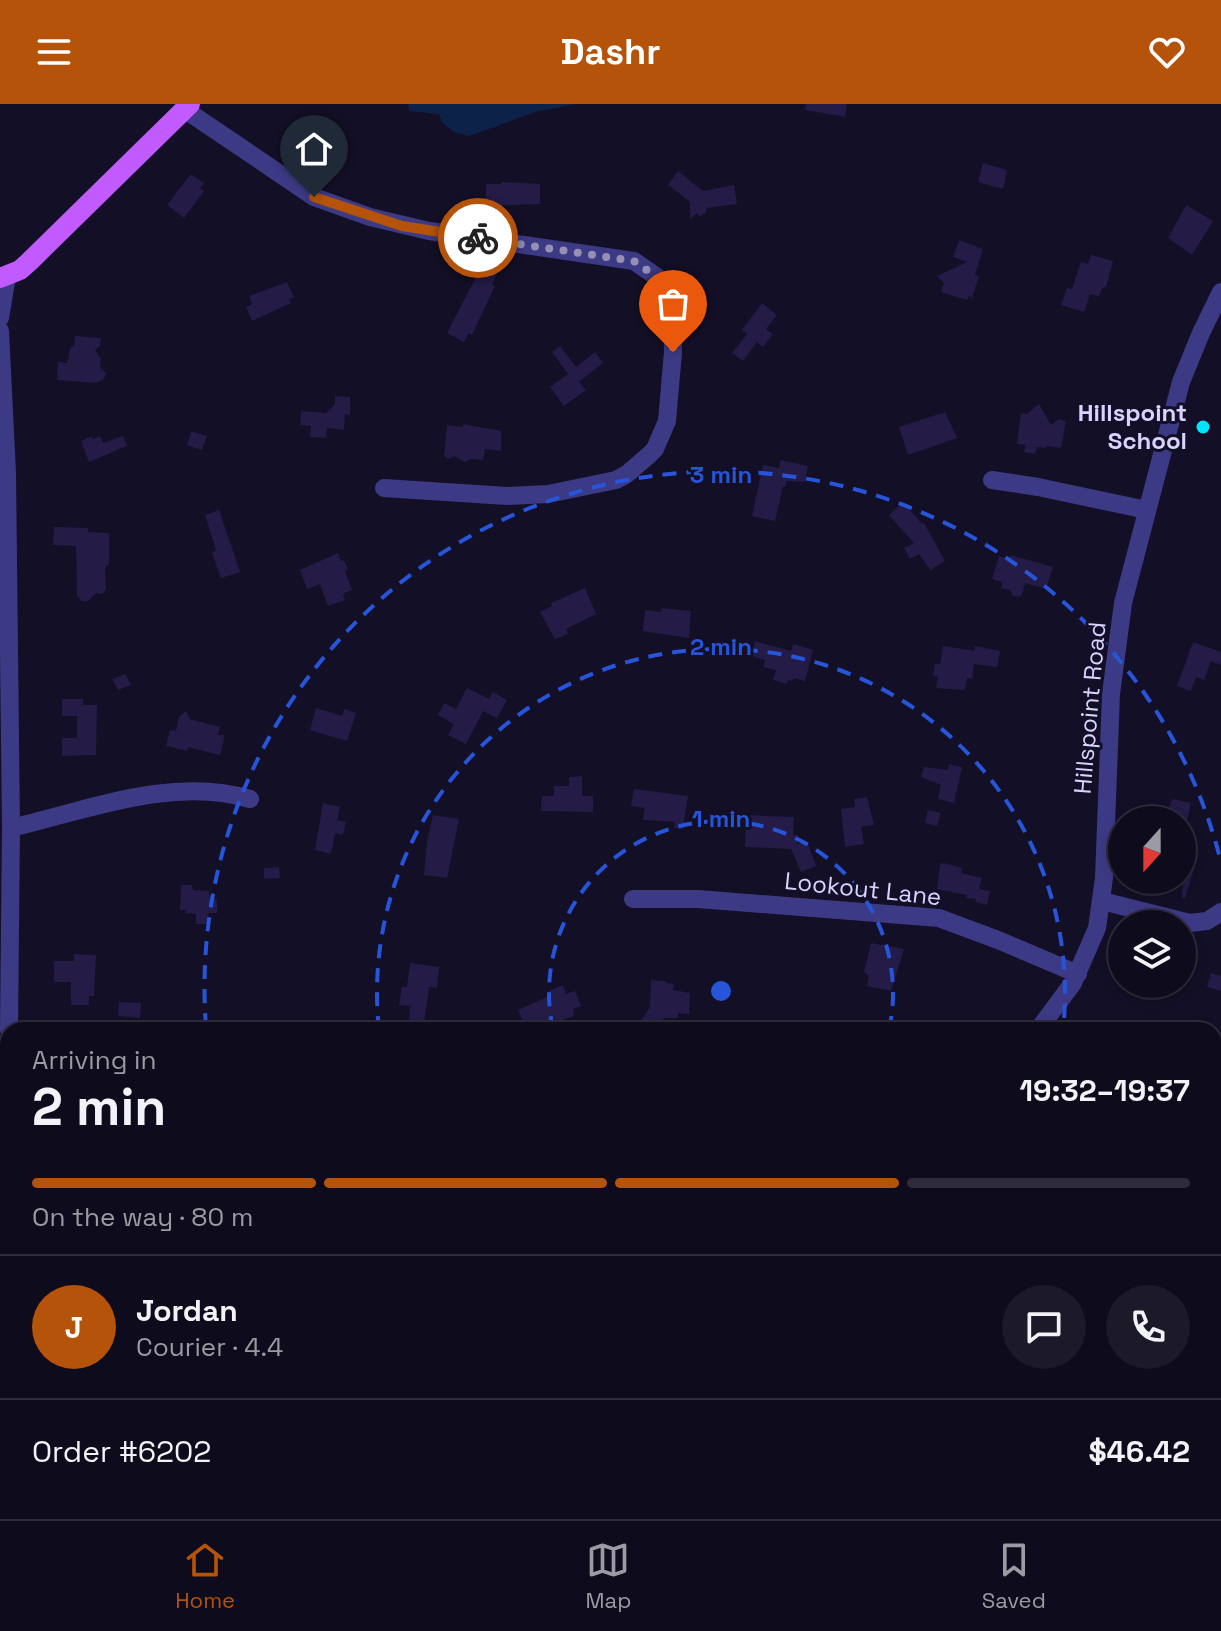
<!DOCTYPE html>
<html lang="en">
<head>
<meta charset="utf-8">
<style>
  body { margin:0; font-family:"Space Grotesk",sans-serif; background:#1c1929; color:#f1f3f6; height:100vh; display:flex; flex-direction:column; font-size:30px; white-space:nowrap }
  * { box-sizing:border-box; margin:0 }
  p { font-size:26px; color:#9b9ba3 }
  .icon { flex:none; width:44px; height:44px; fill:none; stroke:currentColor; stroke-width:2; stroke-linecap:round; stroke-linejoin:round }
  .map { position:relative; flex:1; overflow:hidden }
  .side { position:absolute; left:0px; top:918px; width:1222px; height:498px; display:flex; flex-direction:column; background:#0e0b1c; border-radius:24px 24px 0 0; box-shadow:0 4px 12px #0003,0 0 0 2px #2e2b3b }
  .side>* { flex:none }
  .needle { width:52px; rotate:201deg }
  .controls { position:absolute; left:1108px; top:702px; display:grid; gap:16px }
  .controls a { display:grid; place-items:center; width:88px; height:88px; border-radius:50%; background:#0e0b1c; box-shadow:0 4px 12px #0003,0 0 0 2px #2e2b3b; font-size:40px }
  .pin { position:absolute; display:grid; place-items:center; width:68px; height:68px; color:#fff; margin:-82px -34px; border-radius:50% 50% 50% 0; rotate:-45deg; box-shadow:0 0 8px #0007 }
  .pin .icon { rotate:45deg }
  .courier { position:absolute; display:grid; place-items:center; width:80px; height:80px; margin:-40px; border:6px solid #b45309; border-radius:50%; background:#fff; color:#222; box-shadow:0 2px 10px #0007 }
  .overview em { font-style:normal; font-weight:700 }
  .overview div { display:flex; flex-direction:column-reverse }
  .overview { display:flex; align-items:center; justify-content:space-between; height:136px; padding:0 32px }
  h1 { font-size:52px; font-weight:700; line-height:60px }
  .bar { display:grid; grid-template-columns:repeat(4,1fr); gap:12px 8px; align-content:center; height:96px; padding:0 32px }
  .bar i { height:10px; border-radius:6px; background:#2e2b3b }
  .bar .current { background:#b45309 }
  .bar p { grid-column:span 4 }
  .line { display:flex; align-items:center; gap:20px; padding:0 32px; border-top:2px solid #2e2b3b }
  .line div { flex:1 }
  .round { display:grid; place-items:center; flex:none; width:84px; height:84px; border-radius:42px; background:#1c1929 }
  header { display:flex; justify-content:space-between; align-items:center; height:104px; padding:0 32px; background:#b45309; color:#fff; font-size:36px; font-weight:700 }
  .dock { display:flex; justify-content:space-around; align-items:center; height:112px; border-top:2px solid #2e2b3b; background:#0e0b1c; font-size:22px; color:#9b9ba3 }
  .dock a { display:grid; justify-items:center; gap:4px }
  .dock .current { color:#b45309 }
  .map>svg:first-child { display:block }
</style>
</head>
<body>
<header><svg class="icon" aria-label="menu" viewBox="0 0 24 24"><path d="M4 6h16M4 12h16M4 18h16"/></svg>Dashr<svg class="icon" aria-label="heart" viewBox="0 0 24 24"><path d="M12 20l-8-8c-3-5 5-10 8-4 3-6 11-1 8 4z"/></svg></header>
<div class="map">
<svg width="1221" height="1415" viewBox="0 0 1221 1415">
  <rect width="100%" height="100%" fill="#130f26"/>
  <path fill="#0c2248" d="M408 0H575L536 8 469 32 454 28 442 18 439 10 409 7Z"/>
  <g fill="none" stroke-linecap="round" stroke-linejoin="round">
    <g stroke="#0c2248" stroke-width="4">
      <path d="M1214 1269 1221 1265"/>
      <path d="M854 1415 863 1408"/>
    </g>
  </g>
  <g fill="#241b47">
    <path d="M806 0H847L845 13 805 6Z"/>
    <path d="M983 59 1007 66 1003 85 978 78Z"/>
    <path d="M678 67 703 87 734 81 737 100 707 104 706 109 700 112 697 109 690 115V98L668 81Z"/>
    <path d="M191 70 204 79 200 84 204 87 184 114 167 101Z"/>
    <path d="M501 78 540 80V100L486 102V80H501Z"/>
    <path d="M1186 101 1213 117 1192 151 1168 134Z"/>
    <path d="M959 136 983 145 975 171 979 172 972 194 969 192 967 196 941 188 944 179 937 172 967 158 953 153Z"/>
    <path d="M1091 151 1113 157 1106 183 1102 184 1099 192 1090 190 1084 208 1061 201 1067 184 1072 185 1081 158 1088 160Z"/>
    <path d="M486 162 498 168 492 180 495 182 472 231 469 229 464 238 447 229 477 171 479 173Z"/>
    <path d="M287 178 294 193 289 195 291 199 252 217 246 203 252 200 249 192Z"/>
    <path d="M762 199 777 211 766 225 773 230 763 243 757 238 743 257 732 249 747 230 742 226Z"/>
    <path d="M75 232 101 234 100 242 95 246 101 255 100 263 106 269 104 275 96 279 57 276 58 258 67 259 70 244 74 242Z"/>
    <path d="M560 242 576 263 595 248 603 259 579 278 586 286 564 302 550 283 568 270 552 248Z"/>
    <path d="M335 292 350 293V311L345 310 344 326 327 324 326 334 310 333 311 322 300 321 301 307 326 309 335 300Z"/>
    <path d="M1039 300 1051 321 1059 315 1066 317 1061 344 1046 342 1045 344 1037 343 1035 350 1024 348 1026 341 1017 340 1021 309 1027 310Z"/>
    <path d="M945 308 957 334 908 351 899 323Z"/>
    <path d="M463 320 501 327V347L485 345 483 356 471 355 465 358 454 352 449 355 444 352 447 321 463 323Z"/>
    <path d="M191 327 207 332 202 346 187 341Z"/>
    <path d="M92 332 93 335 100 332 103 339 123 332 127 342 89 358 81 337Z"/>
    <path d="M781 356 808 362 805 378 787 377 785 383 783 382 775 417 752 412 763 361 779 364Z"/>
    <path d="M903 398 922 420 924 419 945 457 930 466 919 450 910 455 904 444 914 439 889 411Z"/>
    <path d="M219 406 240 468 221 474 212 449 216 446 205 411Z"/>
    <path d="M54 423 88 424V428L109 429V460L105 463 106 485 102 490 96 489 88 497H82L77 492 76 442 53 441Z"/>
    <path d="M338 449 341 457 344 456 348 466 345 467 352 486 343 490 345 496 328 502 320 480 307 485 300 466Z"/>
    <path d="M1011 451 1053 463 1046 485 1025 479 1022 491 1018 493 1013 492 1010 486 1001 484 1002 478 992 475 997 459 999 452 1009 455Z"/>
    <path d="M585 484 596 510 566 525 568 530 555 535 540 508 552 502 551 499Z"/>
    <path d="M662 504 691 507 689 534 643 527 645 506 661 508Z"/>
    <path d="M755 537 791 547 793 540 813 546 805 577 794 574 793 577 788 576 787 580 773 576 776 566 763 563 765 556 751 552Z"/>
    <path d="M1193 538 1221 548V561L1211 557 1204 576 1196 573 1191 587 1177 582Z"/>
    <path d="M943 542 970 546 974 547 975 542 1000 547 997 563 974 560 972 575 967 574 965 586 936 584 938 573 933 572 935 559 940 560Z"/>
    <path d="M125 570 131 581 118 586 112 575Z"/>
    <path d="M467 584 489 595 493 588 507 596 497 614 483 607 466 640 448 631 454 620 438 611 444 599 456 605Z"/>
    <path d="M62 595H83V601H97L96 651 62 652V634H77V612H62Z"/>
    <path d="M316 604 342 612 344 605 356 609 347 637 310 626Z"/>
    <path d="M186 607 190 615 220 623 218 631H225L220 651 188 643 187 647 166 642 170 626 176 627 179 613Z"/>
    <path d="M949 660 962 663 954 699 938 695 941 681 921 673 924 663 948 666Z"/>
    <path d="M582 672V692H593V708L541 707 542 692H554V682H569V673Z"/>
    <path d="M634 685 688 692 683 725 674 724 675 718 643 716 645 704 631 702Z"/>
    <path d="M867 693 874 721 861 723 864 740 845 743 841 705 855 703 854 695Z"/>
    <path d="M1172 695 1191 699 1187 716H1165Z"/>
    <path d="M323 699 340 703 337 716 346 718 343 731 335 729 331 750 315 746Z"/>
    <path d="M928 706 941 709 937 722 925 719Z"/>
    <path d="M433 711 459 715 447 774 424 771 427 738Z"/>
    <path d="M746 711 794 713 793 731H798L797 740 807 737 816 762 801 768 791 745 745 743Z"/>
    <path d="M944 759 962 764 961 769 982 774 979 785 990 787 987 801 975 798 976 795 966 794 967 791 937 785 940 760Z"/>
    <path d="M1184 759 1195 762 1185 794H1182Z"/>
    <path d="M279 763 280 774 264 775V764Z"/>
    <path d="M181 781H192L193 786 209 787 210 795H217V809H208L207 820H196V810L186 809V806H180Z"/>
    <path d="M871 839 904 845 891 887 867 882 869 872 864 868Z"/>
    <path d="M74 850 96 851 94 892H89V901H71V878H54V857H74Z"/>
    <path d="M410 859 439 863 437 884 429 883 424 918 409 916 410 902 399 901 402 883H407Z"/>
    <path d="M1211 869 1221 872V887L1207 883Z"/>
    <path d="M651 876 666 877V879L674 880 673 886 690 889 689 910 678 909V914H664L656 926H649L639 920 650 903Z"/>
    <path d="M563 881 566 890 575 887 581 902 573 905 574 912 563 916 565 919 546 926H498L522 916 518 906 551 891 549 887Z"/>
    <path d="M119 898 141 899 140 914 118 912Z"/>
  </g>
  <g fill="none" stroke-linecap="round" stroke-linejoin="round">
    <g stroke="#3d3a85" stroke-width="18">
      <path d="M184 5 314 93 370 113 429 127 634 157 657 173 672 208 673 248 667 317 655 345 649 351 627 370 616 376 548 390 507 392 384 384"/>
      <path d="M0 214 7 172"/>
      <path d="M0 227 7 369 11 724 9 926"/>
      <path d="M992 376 1038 383 1147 406"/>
      <path d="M11 724C88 706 172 672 250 695"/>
      <path d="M633 795H698L939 814 998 836 1078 870"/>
      <path d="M1102 797 1190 819 1207 817 1221 808"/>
      <path d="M1038 926 1073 879 1097 824 1104 774 1111 590 1123 499 1181 278 1201 229 1221 188"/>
      <path d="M1214 1095H1221"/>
      <path d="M4 1415 8 1060"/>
      <path d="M324 1415 326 1408"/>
      <path d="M537 1415 546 1408"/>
      <path d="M599 1415 608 1408"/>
    </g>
    <path stroke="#c25bff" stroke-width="20" d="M0 174 20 166 29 158 190 0"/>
  </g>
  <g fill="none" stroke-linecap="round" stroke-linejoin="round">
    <path stroke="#948fb3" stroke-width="8" stroke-dasharray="0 14.4" d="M478 134 634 157 657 173 664 186 672 208 673 248"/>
    <path stroke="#b45309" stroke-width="10" d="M314 93 402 122 478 134"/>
  </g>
  <g fill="none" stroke="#2655da" stroke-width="4" stroke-dasharray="14 10">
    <path d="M553 926A172 172 0 1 1 889 926"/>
    <path d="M379 926A344 344 0 1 1 1063 926"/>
    <path d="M206 923A516 516 0 0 1 1221 758"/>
  </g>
  <circle fill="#00e5ff" stroke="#130f26" stroke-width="3" cx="1203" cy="323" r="8"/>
  <g text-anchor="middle" stroke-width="6" stroke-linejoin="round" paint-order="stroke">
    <g font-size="24" font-weight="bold" fill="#d9d4ff" stroke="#130f26" text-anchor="end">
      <text x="1187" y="317">Hillspoint<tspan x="1187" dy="28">School</tspan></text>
    </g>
    <g font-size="24" fill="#d9d4ff" stroke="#130f26">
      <text transform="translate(1090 604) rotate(-85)" y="8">Hillspoint Road</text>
      <text transform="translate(863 785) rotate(6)" y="8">Lookout Lane</text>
    </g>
  </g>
  <circle cx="721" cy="887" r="12" fill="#2655da" stroke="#130f26" stroke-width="4"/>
  <g font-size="24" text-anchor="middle" font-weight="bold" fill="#2655da" stroke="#130f26" stroke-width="6" stroke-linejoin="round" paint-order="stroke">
    <text x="721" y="379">3 min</text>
    <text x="721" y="551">2 min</text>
    <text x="721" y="723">1 min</text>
  </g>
</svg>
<div class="controls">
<a><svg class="needle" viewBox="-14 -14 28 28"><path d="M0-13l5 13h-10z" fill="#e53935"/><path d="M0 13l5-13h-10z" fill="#9b9ba3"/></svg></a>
<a><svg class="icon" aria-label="layers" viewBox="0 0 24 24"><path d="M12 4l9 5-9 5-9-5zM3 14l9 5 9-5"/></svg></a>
</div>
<div class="pin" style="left:673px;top:248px;background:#ea580c"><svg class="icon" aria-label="bag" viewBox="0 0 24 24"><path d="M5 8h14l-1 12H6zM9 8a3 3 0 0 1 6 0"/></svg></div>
<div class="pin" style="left:314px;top:93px;background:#1f2937"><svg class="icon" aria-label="home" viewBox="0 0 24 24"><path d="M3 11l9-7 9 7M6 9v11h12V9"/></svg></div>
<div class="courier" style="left:478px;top:134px"><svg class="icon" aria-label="bike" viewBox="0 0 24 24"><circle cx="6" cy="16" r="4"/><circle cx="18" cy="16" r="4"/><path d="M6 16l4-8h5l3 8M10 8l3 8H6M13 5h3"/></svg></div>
<section class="side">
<div class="overview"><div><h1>2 min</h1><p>Arriving in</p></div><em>19:32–19:37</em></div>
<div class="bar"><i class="current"></i><i class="current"></i><i class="current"></i><i></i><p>On the way · 80 m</p></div>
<div class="line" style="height:144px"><b class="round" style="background:#b45309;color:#fff">J</b><div><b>Jordan</b><p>Courier · 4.4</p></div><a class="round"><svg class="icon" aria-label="chat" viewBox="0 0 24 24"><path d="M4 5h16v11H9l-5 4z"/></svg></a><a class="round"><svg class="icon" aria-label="phone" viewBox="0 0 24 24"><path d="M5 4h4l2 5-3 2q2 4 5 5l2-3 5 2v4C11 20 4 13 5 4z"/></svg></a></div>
<div class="line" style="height:104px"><div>Order #6202</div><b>$46.42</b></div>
</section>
</div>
<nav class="dock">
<a class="current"><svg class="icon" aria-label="home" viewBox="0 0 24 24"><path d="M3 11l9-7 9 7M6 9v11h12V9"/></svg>Home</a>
<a><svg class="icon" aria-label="map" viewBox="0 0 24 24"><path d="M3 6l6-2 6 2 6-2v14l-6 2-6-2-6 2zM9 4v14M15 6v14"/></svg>Map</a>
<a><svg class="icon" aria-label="saved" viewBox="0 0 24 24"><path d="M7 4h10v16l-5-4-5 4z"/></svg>Saved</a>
</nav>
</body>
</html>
